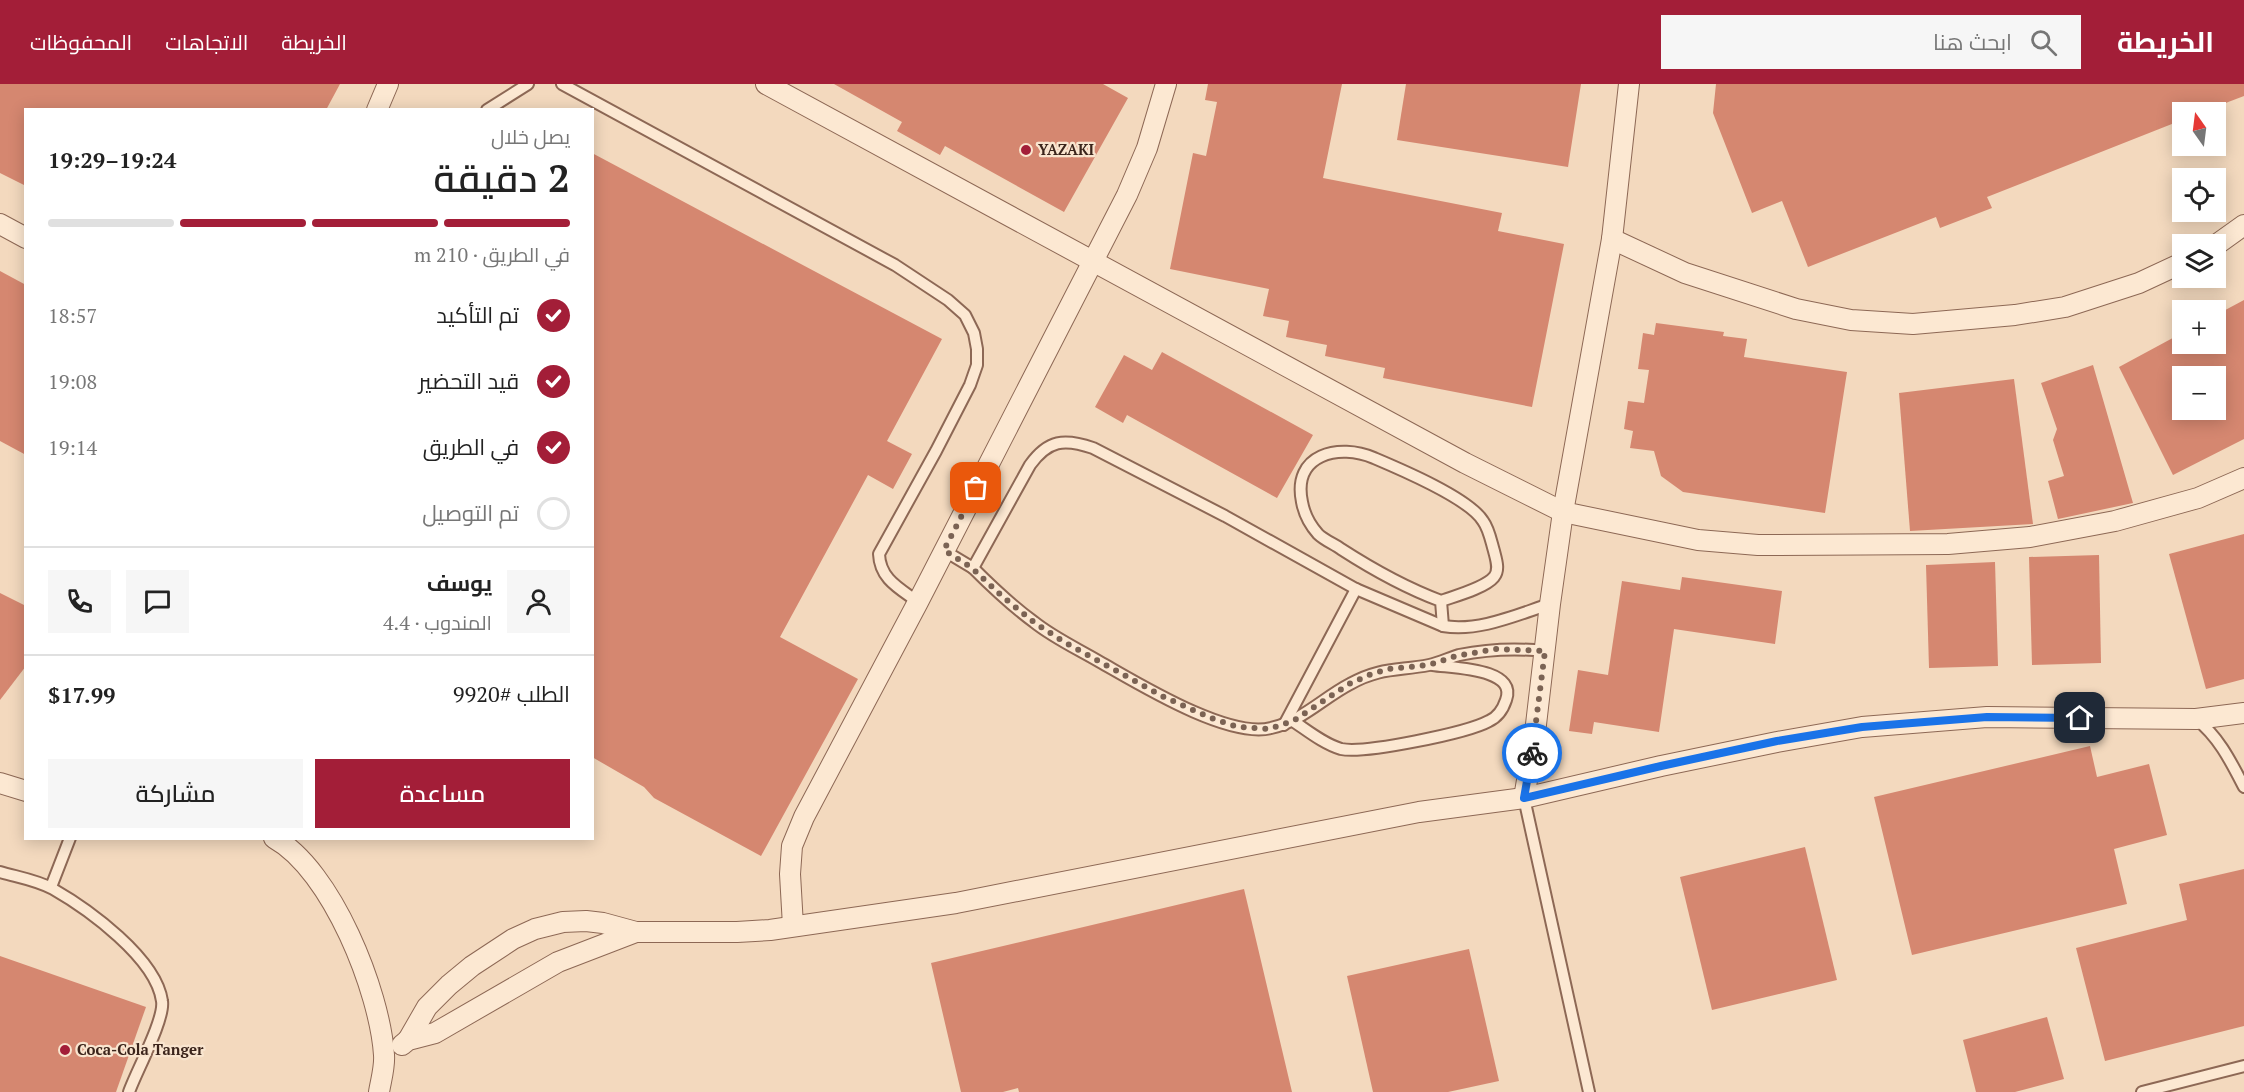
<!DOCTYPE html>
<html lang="ar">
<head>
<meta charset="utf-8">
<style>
  body { margin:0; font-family:"PT Serif",Cairo,serif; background:#f6f6f6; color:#222; direction:rtl; height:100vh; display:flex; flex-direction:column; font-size:22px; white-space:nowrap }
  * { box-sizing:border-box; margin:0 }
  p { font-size:20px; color:#767676 }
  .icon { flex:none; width:33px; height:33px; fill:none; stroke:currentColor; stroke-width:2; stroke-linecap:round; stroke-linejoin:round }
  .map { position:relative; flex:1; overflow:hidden; direction:ltr }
  .side { position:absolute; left:24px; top:24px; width:570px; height:732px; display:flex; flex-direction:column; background:#fff; border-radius:0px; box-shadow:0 3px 15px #0003; direction:rtl }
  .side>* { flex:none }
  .needle { width:39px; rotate:346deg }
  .buttons { position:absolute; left:2172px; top:18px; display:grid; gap:12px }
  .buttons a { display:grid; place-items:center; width:54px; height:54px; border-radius:0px; background:#fff; box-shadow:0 3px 15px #0003; font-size:30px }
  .pin { position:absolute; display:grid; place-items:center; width:51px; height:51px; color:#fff; margin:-26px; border-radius:12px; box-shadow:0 3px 9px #0006 }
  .courier { position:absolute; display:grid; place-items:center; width:60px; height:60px; margin:-30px; border:4px solid #1a73e8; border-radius:50%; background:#fff; color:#222; box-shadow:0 2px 8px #0007 }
  .head em { font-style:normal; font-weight:600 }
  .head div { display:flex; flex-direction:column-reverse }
  .head { display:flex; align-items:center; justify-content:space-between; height:102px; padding:0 24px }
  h1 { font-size:39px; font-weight:600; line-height:45px }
  .bar { display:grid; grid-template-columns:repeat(4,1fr); gap:9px 6px; align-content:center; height:72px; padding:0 24px }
  .bar i { height:8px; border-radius:4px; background:#e0e0e0 }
  .bar .on { background:#a31e38 }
  .bar p { grid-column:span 4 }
  .line { display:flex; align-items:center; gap:15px; padding:0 24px; border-top:2px solid #e0e0e0 }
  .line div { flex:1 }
  .round { display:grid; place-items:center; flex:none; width:63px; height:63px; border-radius:0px; background:#f6f6f6 }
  ol { padding:0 24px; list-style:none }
  li { display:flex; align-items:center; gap:18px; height:66px }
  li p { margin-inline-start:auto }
  li .icon { padding:6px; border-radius:50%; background:#a31e38; color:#fff; stroke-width:4 }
  li:last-child { color:#767676 }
  li i { width:33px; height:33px; border:3px solid #e0e0e0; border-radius:50% }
  .primary-button { display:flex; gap:12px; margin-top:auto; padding:12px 24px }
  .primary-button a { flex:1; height:69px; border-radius:0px; background:#a31e38; color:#fff; font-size:24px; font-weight:600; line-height:69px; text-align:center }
  .primary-button a+a { background:#f6f6f6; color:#222 }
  header { display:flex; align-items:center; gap:36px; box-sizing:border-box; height:84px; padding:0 30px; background:#a31e38; color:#fff }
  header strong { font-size:28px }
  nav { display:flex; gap:33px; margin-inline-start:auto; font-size:21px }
  .search { width:420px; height:54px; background:#f6f6f6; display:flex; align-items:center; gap:15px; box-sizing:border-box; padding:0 21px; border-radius:0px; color:#767676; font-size:22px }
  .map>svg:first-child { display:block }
</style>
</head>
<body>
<header>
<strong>الخريطة</strong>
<div class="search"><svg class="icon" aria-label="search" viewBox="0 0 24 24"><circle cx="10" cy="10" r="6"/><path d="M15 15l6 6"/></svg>ابحث هنا</div>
<nav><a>الخريطة</a><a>الاتجاهات</a><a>المحفوظات</a></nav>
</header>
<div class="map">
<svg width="2244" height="1008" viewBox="0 0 2244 1008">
  <rect width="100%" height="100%" fill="#f3d9be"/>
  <g fill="#d58770" fill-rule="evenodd">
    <path d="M0 0H340L326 26H26V102L0 89Z"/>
    <path d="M834 0H1103L1128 14 1064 128 945 62 940 71 897 47 902 38Z"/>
    <path d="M1208 0H1342L1323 94 1502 129 1498 147 1564 160 1532 323 1383 294 1385 284 1325 272 1327 261 1286 253 1289 237 1263 232 1269 205 1170 185 1193 69 1206 72 1217 18 1205 16Z"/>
    <path d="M1406 0H1581L1568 83 1397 56Z"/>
    <path d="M1716 0H2244V12L2202 28H2182V36L1987 113 1992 124 1940 144 1936 133 1808 183 1782 117 1752 129 1713 29Z"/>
    <path d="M592 69 942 255 887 357 912 370 893 405 868 391 780 553 858 595 761 772 654 714 644 703 592 673Z"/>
    <path d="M0 187 26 201V371L0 357Z"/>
    <path d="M2244 216V355L2173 391 2119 283 2182 249V260H2216V231ZM2182 292H2216V326H2182Z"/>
    <path d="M1656 239 1724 248 1723 252 1747 255 1744 273 1847 288 1825 429 1683 408 1661 392 1654 367 1630 364 1633 347 1624 345 1628 317 1644 319 1649 286 1638 285 1643 249 1654 251Z"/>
    <path d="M1162 268 1313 351 1277 414 1127 331 1123 339 1095 323 1124 271 1152 286Z"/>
    <path d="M2093 281 2133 419 2058 435 2048 397 2064 392 2053 356 2057 345 2041 299Z"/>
    <path d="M2014 295 2033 440 1910 447 1899 309Z"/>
    <path d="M2244 450V595L2206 605 2169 470Z"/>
    <path d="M2099 471 2101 579 2032 581 2029 473Z"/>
    <path d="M1995 478 1998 582 1929 584 1926 481Z"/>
    <path d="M1682 493 1782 507 1775 560 1674 545 1659 648 1594 638 1592 650 1569 647 1578 586 1608 591 1622 497 1680 506Z"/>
    <path d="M0 509 26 522V582L0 616Z"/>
    <path d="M2090 662 2097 693 2149 680 2167 751 2114 765 2127 820 1912 871 1874 713Z"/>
    <path d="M1805 763 1837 896 1712 926 1680 793Z"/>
    <path d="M2244 785V942L2105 977 2076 864 2187 836 2179 800Z"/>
    <path d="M1244 805 1292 1008H1019L1018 1004 1003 1008H961L931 879Z"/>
    <path d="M1469 865 1499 997 1448 1008H1373L1347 892Z"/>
    <path d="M0 872 146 923 116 1008H0Z"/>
    <path d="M2047 933 2064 995 2015 1008H1976L1963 956Z"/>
  </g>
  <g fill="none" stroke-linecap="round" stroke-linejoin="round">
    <defs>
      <g id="service">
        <path d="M562 0 895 181 948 216 965 231 974 249 977 265V281L970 301 936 367 879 470C880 495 899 504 918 518"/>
        <path d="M487 26 528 0"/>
        <path d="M943 466 973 484 1030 381C1048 356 1064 354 1093 364L1225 432 1356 505 1443 542C1479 548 1516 531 1550 520"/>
        <path d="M973 484C992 503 1012 522 1034 538 1054 554 1078 565 1100 578 1139 600 1228 655 1271 644 1302 637 1323 614 1350 600 1381 583 1398 587 1429 581 1439 579 1449 574 1459 571 1488 565 1516 564 1545 567"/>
        <path d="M1441 517C1406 504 1372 485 1341 465 1334 460 1324 456 1318 450 1310 441 1304 429 1302 418 1292 370 1339 359 1374 374 1400 385 1469 414 1483 437 1489 445 1491 457 1494 467 1496 475 1500 486 1494 493 1485 504 1455 512 1441 517L1443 542"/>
        <path d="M2196 635C2219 653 2231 678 2244 703"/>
        <path d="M1293 637C1308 647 1324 660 1341 665 1364 670 1467 649 1489 637 1498 633 1503 625 1506 616 1518 584 1451 584 1433 581"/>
        <path d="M1284 641 1356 505"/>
        <path d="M1524 714 1589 1008"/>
        <path d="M0 788C17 793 37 796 53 805 88 825 156 874 162 917 165 935 136 988 129 1008"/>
        <path d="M51 803 70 754"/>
        <path d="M2142 1008 2244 982"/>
      </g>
      <g id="minor">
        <path d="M766 0 1465 379 1563 428 1698 456 1758 461 1948 460 2030 453 2115 437 2198 414 2244 394"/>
        <path d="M377 26 388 0"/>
        <path d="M0 140 26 154"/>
        <path d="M1612 155 1685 189 1796 225 1851 236 1913 240 2015 231 2065 223 2139 199 2182 179"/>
        <path d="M2216 161 2244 141"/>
        <path d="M0 699 26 707"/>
        <path d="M1524 714 1535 649 1550 520 1563 428 1612 155 1629 0"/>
        <path d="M274 754C332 786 380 908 384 971 385 983 381 996 379 1008"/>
        <path d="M793 842 790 790 792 762 804 733 918 518 1127 111 1147 64 1166 0"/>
        <path d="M408 956 427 923 449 901 472 882 513 855 535 845 563 838 586 837 603 839 636 848H737L770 846 956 819 1419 728 1524 714 1661 682 1777 658 1862 643 1987 633 2196 635 2244 629"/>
        <path d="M402 961 408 956 435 949 558 878 636 848"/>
      </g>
    </defs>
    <use href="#service" stroke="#8d6855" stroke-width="14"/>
    <use href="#minor" stroke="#8d6855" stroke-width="22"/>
    <use href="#service" stroke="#fce8d2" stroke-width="10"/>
    <use href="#minor" stroke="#fce8d2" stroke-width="20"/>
  </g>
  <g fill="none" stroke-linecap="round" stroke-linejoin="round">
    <path stroke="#7b6354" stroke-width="6" stroke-dasharray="0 10.8" d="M976 404 944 466 972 484 1003 513 1035 539 1064 558 1164 613 1211 634 1238 643 1269 645 1293 637 1349 600 1369 591 1388 585 1429 581 1456 572 1496 565 1545 567 1532 669"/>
    <path stroke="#1a73e8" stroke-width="8" d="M1532 669 1524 714 1661 682 1777 657 1862 643 1987 633 2080 634"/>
  </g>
  <g fill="#a31e38" stroke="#f9e5cf" stroke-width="2">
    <circle cx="1026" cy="66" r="6"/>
    <circle cx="65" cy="966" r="6"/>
  </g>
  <g text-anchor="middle" stroke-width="4.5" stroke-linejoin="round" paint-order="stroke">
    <g font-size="15" font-weight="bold" fill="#3b241b" stroke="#f9e5cf" text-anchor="start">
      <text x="1038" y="71">YAZAKI</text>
      <text x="77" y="971">Coca-Cola Tanger</text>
    </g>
  </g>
</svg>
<div class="buttons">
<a><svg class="needle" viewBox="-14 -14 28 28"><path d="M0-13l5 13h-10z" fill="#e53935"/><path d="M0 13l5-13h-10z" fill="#767676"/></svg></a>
<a><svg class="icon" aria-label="locate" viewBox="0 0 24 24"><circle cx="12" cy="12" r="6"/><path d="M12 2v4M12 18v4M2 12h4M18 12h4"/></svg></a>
<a><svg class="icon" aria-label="layers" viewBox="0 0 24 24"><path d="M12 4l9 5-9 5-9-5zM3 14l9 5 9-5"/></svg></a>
<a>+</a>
<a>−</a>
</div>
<div class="pin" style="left:976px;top:404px;background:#ea580c"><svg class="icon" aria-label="bag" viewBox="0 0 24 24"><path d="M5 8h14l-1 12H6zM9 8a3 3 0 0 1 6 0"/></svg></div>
<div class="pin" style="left:2080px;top:634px;background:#1f2937"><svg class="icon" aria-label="home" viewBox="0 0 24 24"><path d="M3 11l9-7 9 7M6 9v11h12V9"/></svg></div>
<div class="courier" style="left:1532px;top:669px"><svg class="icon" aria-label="bike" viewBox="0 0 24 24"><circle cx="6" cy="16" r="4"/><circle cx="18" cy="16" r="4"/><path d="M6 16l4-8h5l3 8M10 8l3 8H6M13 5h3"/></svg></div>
<section class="side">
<div class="head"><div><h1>2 دقيقة</h1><p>يصل خلال</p></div><em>19:24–19:29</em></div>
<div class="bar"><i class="on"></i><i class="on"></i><i class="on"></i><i></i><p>في الطريق · 210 m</p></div>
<ol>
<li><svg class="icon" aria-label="check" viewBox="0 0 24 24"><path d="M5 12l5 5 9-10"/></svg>تم التأكيد<p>18:57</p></li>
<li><svg class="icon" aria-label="check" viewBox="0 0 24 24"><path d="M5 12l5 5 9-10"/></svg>قيد التحضير<p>19:08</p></li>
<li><svg class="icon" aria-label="check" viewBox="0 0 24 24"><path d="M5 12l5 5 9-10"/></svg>في الطريق<p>19:14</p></li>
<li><i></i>تم التوصيل</li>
</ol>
<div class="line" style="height:108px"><a class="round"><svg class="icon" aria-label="person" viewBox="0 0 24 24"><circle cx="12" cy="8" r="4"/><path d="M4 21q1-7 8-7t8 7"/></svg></a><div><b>يوسف</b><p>المندوب · 4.4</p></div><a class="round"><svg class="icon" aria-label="chat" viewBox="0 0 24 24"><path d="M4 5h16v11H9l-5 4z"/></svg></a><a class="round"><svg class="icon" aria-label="phone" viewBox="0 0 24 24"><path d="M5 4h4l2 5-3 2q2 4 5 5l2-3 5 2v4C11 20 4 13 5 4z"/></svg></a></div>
<div class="line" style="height:78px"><div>الطلب #9920</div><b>$17.99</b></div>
<div class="primary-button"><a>مساعدة</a><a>مشاركة</a></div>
</section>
</div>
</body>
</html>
